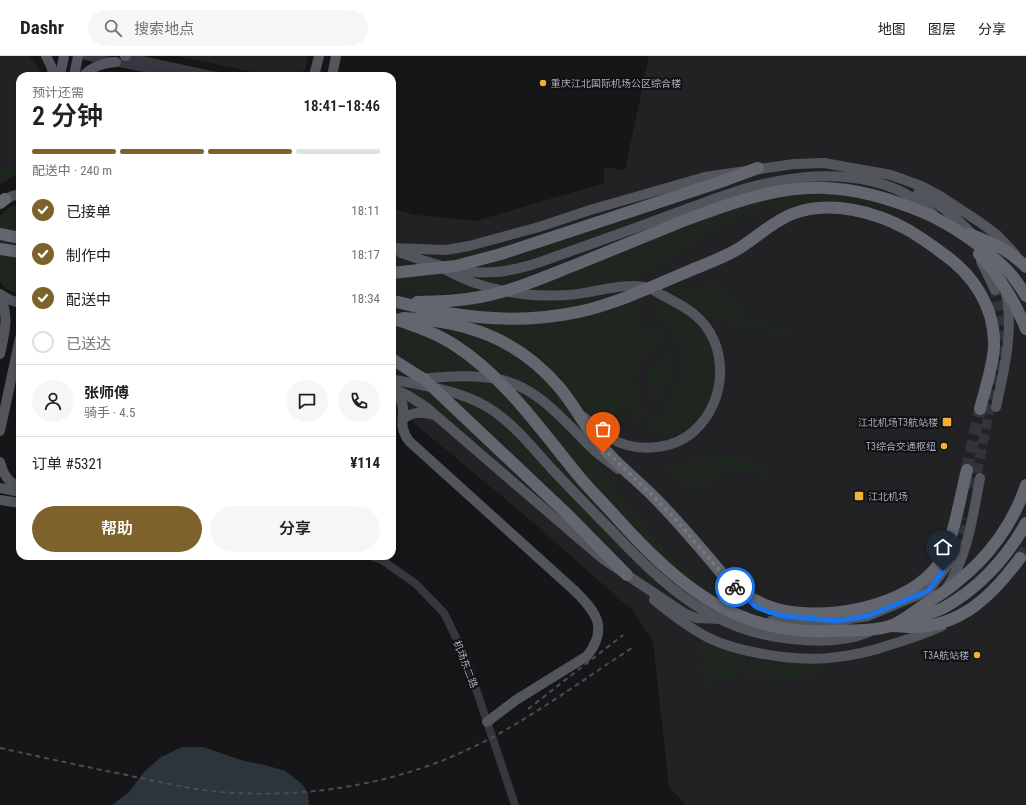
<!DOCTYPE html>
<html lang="zh">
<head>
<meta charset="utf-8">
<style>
  body { margin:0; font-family:"Roboto Condensed","Noto Sans SC",sans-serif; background:#f6f6f6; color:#202124; height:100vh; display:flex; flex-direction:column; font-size:15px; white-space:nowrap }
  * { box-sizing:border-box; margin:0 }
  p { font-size:13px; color:#757577 }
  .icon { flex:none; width:22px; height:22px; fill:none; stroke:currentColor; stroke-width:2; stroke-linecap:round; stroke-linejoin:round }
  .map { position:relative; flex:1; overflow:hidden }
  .drawer { position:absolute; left:16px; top:16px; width:380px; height:488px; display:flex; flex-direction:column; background:#fff; border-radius:12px; box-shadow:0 2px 6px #0003 }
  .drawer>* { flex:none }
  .pin { position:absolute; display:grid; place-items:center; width:34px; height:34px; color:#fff; margin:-41px -17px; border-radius:50% 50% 50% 0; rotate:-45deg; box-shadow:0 0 4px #0007 }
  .pin .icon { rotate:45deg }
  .courier { position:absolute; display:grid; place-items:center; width:40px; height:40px; margin:-20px; border:3px solid #1a73e8; border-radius:50%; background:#fff; color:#222; box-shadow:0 1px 5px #0007 }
  .summary em { font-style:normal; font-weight:600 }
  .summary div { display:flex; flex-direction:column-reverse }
  .summary { display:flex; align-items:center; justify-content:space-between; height:68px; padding:0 16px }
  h1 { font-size:26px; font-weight:600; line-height:30px }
  .bar { display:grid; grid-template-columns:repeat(4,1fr); gap:6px 4px; align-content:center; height:48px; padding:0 16px }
  .bar i { height:5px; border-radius:3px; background:#e0e0e0 }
  .bar .current { background:#7e622b }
  .bar p { grid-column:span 4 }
  .line { display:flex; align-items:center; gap:10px; padding:0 16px; border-top:1px solid #e0e0e0 }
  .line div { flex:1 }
  .round { display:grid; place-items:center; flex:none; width:42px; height:42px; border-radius:21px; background:#f6f6f6 }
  ol { padding:0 16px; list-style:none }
  li { display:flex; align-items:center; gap:12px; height:44px }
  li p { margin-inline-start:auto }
  li .icon { padding:4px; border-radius:50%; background:#7e622b; color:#fff; stroke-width:4 }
  li:last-child { color:#757577 }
  li i { width:22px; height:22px; border:2px solid #e0e0e0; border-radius:50% }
  .cta { display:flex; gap:8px; margin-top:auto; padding:8px 16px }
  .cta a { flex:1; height:46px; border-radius:24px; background:#7e622b; color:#fff; font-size:16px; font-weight:600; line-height:46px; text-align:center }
  .cta a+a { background:#f6f6f6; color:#202124 }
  header { display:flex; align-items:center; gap:24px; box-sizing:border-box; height:56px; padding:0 20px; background:#fff; border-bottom:1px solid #e0e0e0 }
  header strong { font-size:19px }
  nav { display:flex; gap:22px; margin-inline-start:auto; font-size:14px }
  .search { width:280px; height:36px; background:#f6f6f6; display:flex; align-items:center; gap:10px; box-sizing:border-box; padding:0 14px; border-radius:22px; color:#757577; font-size:15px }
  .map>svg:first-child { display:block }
</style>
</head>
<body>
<header>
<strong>Dashr</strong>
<div class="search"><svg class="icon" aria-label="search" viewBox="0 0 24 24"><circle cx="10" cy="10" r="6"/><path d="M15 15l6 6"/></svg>搜索地点</div>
<nav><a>地图</a><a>图层</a><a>分享</a></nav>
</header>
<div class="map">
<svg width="1026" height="749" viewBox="0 0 1026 749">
  <rect width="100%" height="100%" fill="#161618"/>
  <g fill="#222225">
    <path d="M0 0H28L35 7 40 16 41 20H20V114L0 109Z"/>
    <path d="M177 0H308L305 14 297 20H272Z"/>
    <path d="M649 0H1026V749H686L669 731 653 586 634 556 528 462 397 353 392 351V153L416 159 476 165 604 127V111L625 114Z"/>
  </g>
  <g fill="#1e261f">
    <path d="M0 109 20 114V116L0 128Z"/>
    <path d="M827 137 877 143 901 153 877 147 860 145 792 148 735 163 697 186 667 207 640 220 626 225 584 232 554 235 523 234 725 155 751 147 798 138Z"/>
    <path d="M20 148V239L5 232 0 226V160L10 151Z"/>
    <path d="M675 150 582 187 510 211 474 212 450 199 488 191 500 206Z"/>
    <path d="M392 202 476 233C448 240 420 237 392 233Z"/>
    <path d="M538 214 515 224 495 230 464 219 489 222H507Z"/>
    <path d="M721 226C726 249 739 235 744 249 745 252 744 258 745 262L794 275 792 279 787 280 710 263 693 249 681 242 667 236 682 232Z"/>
    <path d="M629 233 581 250 549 256 501 259 448 251 476 248 506 242 554 246 575 244Z"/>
    <path d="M628 244H643L638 270 649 274 653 267 662 272 670 283C660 289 638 305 636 316 632 331 643 348 651 360L629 368 632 353 621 351 614 380 595 366 557 319 534 296 500 278 471 267 441 259 501 267Z"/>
    <path d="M659 244H662L661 251 668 252 671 247C707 268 726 302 709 342 704 354 698 365 686 371 675 376 663 378 651 380L648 366C656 361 665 353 670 345 679 331 684 304 677 289 673 277 663 268 654 260Z"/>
    <path d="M392 267 427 280 448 291 482 317 425 316 404 298 392 291Z"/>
    <path d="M435 270 497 286 541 316 588 380 556 349 542 337 525 326 503 319 468 287Z"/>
    <path d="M671 295C675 315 671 335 656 349L647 330V316C652 307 662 300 671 295Z"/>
    <path d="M479 326 514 332 531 341 565 368 594 402 650 475 671 500 692 520 739 549C727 554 712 564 699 560 684 556 658 533 646 523 603 486 564 444 523 405 506 388 487 372 469 355L458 361 567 464 451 364 405 329 449 336 493 357 605 473 613 469 561 415 530 378 497 350 477 339 439 327Z"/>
    <path d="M707 397H713L768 408 767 421 724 412 721 428 711 427 692 436 657 411 697 402Z"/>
    <path d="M706 585 741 598 743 605 736 622 710 625 711 640 703 632 701 627 700 591Z"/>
    <path d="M752 603 822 608V620L771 626 770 620 751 622 752 627 747 628 745 622 749 605Z"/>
  </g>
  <path fill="#2c353c" d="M182 691H203L244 705 265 709 285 715 302 728 308 737 309 749H112L129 736 144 716 161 701Z"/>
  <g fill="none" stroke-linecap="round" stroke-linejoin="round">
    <g stroke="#333438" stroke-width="10" stroke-dasharray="10 5" stroke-linecap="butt">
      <path d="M974 432 1001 296V266L995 234"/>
      <path d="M950 506 965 474 967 463"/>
    </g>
    <g stroke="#333438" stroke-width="12" stroke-dasharray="12 6" stroke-linecap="butt">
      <path d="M967 414 980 353"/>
      <path d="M1020 502 1026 493"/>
    </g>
    <g stroke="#37383d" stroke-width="8">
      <path d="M85 0 184 20"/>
      <path d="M124 0 216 20"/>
      <path d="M370 500 382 504 416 528 444 557 465 600 515 749"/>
    </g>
    <g stroke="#53555c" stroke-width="10">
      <path d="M46 0 51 10 54 20"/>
      <path d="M125 0H126"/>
      <path d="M60 20 64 0"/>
      <path d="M74 20 78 0"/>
      <path d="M83 20C93 10 103 7 116 6"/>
      <path d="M314 20 319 0"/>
      <path d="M332 20 336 0"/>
      <path d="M918 137C940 147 960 165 976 182"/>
      <path d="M0 147 12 140 20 138"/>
      <path d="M392 192 446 194 469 190 539 171 590 154 705 121 794 108 824 107 891 119 921 130 940 140 981 167 997 179 1015 198"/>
      <path d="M401 197C430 207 464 219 495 216 522 214 546 204 571 195 605 183 639 171 673 158 706 146 740 132 774 126 821 116 880 117 920 147 925 150 929 155 934 159"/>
      <path d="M981 205 995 234"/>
      <path d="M444 213C481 234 525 242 567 239 590 238 627 225 648 232 654 233 658 238 664 240 675 246 686 251 695 259 730 288 727 345 695 374 675 393 642 396 618 386 604 380 594 370 584 361"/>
      <path d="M0 238 10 244 20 247"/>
      <path d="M0 241C10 260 4 279 0 298"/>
      <path d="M418 323C444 321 471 318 497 323 539 330 567 369 596 396 603 402 611 407 618 413"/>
      <path d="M395 324C430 331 465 335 495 356 516 371 533 392 550 411 570 432 590 453 611 474 663 529 713 576 792 583 817 586 846 586 869 576"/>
      <path d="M392 332 407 339 426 351 577 481 603 503 684 557 696 562 747 564"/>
      <path d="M393 334C414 353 393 364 409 385L575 535C596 556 609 572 587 600L516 644 487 666"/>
      <path d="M996 351C1004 315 1015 270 1005 234"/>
      <path d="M403 363C413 355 422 356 434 359"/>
      <path d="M0 375 20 282"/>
      <path d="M0 406C3 418 8 426 20 432"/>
      <path d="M0 432 20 436"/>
      <path d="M0 444 20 447"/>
      <path d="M946 533C968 500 973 459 980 422"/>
      <path d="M654 544C671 558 689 572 709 582 725 590 742 594 758 597 809 607 847 604 896 587 912 582 927 577 942 570"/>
      <path d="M771 565 807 567 837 565 868 560 928 535 950 506"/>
    </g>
    <g stroke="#63666e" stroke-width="12">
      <path d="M0 147 5 143"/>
      <path d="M0 178 20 182"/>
      <path d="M969 178C995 188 1006 192 1026 211"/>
      <path d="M0 193 20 196"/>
      <path d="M979 198C999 220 1015 245 1026 273"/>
      <path d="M392 217 456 210 501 198 720 126 758 112"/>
      <path d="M392 245C408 248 424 253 441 256 489 264 529 266 578 256 615 248 654 230 689 215 705 208 723 202 738 193 756 182 772 166 792 158 829 143 877 156 910 175 921 182 932 189 942 197 973 218 995 251 994 290 993 311 985 333 980 353"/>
      <path d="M417 246C439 246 459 245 480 241 513 235 544 221 575 209 611 194 647 180 683 165 728 148 776 130 825 132 859 133 894 144 925 157 952 169 982 190 1004 211 1013 219 1020 230 1026 240"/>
      <path d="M392 262C414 270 437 277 456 290 505 322 540 373 577 418 589 433 603 446 616 461 674 526 734 579 828 575 849 574 873 576 893 569 904 564 915 555 924 549 936 541 948 534 958 525 989 501 1014 466 1026 429"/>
      <path d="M403 262C466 265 517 282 559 331 576 351 588 377 607 396 621 412 638 425 653 440 680 467 704 496 729 526 741 536 756 546 770 551 818 568 911 552 940 506 954 483 960 441 967 414"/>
      <path d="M392 303 425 324 567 458 627 519"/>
      <path d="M910 563C922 560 934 557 945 551 980 531 1007 501 1026 467"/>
      <path d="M890 570C897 570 905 571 912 571 961 571 993 539 1020 502"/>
    </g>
    <g stroke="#4a4c52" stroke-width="2" stroke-dasharray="5 4" stroke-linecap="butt">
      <path d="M528 653 623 579"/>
      <path d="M0 692C41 701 81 710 122 718 159 726 197 735 235 737 316 741 398 727 471 692 528 665 579 626 632 592"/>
    </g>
  </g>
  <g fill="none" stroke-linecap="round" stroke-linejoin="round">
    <path stroke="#757880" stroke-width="4" stroke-dasharray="0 7.2" d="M603 397 607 396 652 439 677 465 729 526 735 531"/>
    <path stroke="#1a73e8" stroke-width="5" d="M735 531 756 551 769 556 784 560 837 565 868 560 928 535 943 515"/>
  </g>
  <g fill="#f2b134" stroke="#111113" stroke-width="1.5">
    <circle cx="543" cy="27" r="4"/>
    <rect x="942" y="361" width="10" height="10" rx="2"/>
    <circle cx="944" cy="390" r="4"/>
    <rect x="854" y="435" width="10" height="10" rx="2"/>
    <circle cx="977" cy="599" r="4"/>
  </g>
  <g text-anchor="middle" stroke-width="4" stroke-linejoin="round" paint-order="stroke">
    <g font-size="10" fill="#a8adb8" stroke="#111113" text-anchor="end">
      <text x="551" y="31" text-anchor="start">重庆江北国际机场公区综合楼</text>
      <text x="938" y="370">江北机场T3航站楼</text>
      <text x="936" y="394">T3综合交通枢纽</text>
      <text x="868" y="444" text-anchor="start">江北机场</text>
      <text x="969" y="603">T3A航站楼</text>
    </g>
    <g font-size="10" fill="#a8adb8" stroke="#111113">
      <text transform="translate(466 608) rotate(69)" y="4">机场东二路</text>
    </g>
  </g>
</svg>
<div class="pin" style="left:603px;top:397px;background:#ea580c"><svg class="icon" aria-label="bag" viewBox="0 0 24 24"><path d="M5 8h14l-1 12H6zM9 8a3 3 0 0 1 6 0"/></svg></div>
<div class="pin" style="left:943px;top:515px;background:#1f2937"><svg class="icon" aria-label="home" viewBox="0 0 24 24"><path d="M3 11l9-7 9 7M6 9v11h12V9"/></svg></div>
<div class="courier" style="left:735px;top:531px"><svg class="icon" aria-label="bike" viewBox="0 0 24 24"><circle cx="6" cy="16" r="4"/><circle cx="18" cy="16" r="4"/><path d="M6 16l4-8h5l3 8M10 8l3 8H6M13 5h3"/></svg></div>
<section class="drawer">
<div class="summary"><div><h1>2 分钟</h1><p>预计还需</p></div><em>18:41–18:46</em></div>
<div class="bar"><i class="current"></i><i class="current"></i><i class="current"></i><i></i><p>配送中 · 240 m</p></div>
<ol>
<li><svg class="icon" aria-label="check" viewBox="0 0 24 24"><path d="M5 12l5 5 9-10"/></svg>已接单<p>18:11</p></li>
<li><svg class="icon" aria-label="check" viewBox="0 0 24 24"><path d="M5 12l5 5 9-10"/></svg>制作中<p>18:17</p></li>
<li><svg class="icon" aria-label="check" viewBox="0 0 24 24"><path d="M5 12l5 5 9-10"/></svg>配送中<p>18:34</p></li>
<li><i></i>已送达</li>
</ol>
<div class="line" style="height:72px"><a class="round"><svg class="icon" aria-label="person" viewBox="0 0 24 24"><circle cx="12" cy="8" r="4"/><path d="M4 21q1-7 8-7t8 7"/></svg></a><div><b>张师傅</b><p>骑手 · 4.5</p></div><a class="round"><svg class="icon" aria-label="chat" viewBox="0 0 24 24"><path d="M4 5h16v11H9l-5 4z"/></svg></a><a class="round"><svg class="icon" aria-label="phone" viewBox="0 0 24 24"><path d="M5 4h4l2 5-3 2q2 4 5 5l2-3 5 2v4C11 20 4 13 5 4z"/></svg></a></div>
<div class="line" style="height:52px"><div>订单 #5321</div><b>¥114</b></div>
<div class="cta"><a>帮助</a><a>分享</a></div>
</section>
</div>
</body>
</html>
